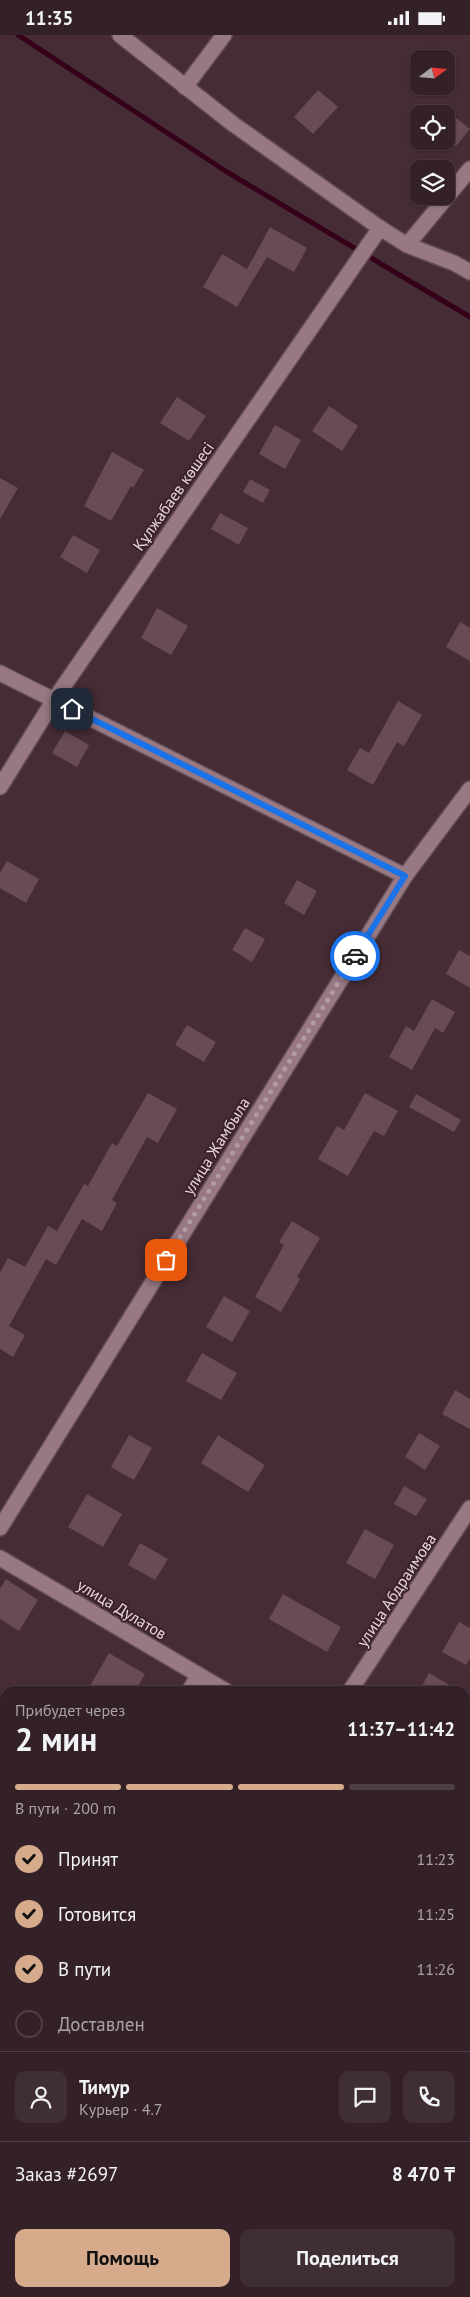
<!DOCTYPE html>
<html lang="ru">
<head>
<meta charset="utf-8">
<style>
  body { margin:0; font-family:"PT Sans",sans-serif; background:#3f2e34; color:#f1f3f6; height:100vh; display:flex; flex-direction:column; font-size:19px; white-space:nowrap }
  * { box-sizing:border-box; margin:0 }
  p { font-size:16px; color:#a9a3a8 }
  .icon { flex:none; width:28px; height:28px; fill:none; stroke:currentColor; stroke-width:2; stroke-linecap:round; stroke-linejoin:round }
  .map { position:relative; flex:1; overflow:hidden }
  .side { position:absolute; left:0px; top:1651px; width:470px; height:611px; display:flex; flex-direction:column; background:#342128; border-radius:15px 15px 0 0; box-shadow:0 1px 4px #0004,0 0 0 1px #4e3e45 }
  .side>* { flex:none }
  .needle { width:32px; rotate:74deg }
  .buttons { position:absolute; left:410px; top:15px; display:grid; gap:10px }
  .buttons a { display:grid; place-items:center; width:45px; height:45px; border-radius:10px; background:#342128; box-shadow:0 1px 4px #0004,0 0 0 1px #4e3e45; font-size:25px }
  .pin { position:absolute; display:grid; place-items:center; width:42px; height:42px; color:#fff; margin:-21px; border-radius:10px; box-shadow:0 2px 8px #0006 }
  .courier { position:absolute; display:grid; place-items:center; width:50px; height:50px; margin:-25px; border:4px solid #1a73e8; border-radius:50%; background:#fff; color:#222; box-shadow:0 1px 6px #0007 }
  .summary em { font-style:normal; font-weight:600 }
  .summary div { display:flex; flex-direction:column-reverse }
  .summary { display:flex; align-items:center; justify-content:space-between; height:85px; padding:0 15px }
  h1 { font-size:32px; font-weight:600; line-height:38px }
  .bar { display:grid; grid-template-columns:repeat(4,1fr); gap:8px 5px; align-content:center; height:60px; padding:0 15px }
  .bar i { height:6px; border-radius:4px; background:#4e3e45 }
  .bar .active { background:#d6ab8b }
  .bar p { grid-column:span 4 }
  .line { display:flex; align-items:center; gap:12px; padding:0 15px; border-top:1px solid #4e3e45 }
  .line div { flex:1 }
  .round { display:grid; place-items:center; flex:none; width:52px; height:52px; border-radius:10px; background:#3f2e34 }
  ol { padding:0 15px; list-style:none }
  li { display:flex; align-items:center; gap:15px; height:55px }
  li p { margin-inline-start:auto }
  li .icon { padding:5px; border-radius:50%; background:#d6ab8b; color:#111; stroke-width:4 }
  li:last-child { color:#a9a3a8 }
  li i { width:28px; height:28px; border:2px solid #4e3e45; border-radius:50% }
  .button { display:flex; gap:10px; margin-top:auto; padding:10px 15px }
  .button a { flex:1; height:58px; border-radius:10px; background:#d6ab8b; color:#111; font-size:20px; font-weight:600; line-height:58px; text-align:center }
  .button a+a { background:#3f2e34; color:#f1f3f6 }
  .status { display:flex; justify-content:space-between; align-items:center; height:35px; padding:0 25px; background:#342128; direction:ltr }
  .status svg { height:14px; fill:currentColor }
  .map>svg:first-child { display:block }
</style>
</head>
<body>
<div class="status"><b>11:35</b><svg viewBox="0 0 49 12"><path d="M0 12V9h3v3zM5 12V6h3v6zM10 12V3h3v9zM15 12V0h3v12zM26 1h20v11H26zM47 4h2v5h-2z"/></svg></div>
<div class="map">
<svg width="470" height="2262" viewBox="0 0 470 2262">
  <rect width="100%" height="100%" fill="#462c35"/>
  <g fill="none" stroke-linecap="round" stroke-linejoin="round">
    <path stroke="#350019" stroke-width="5" d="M18 0 227 137 470 282"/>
  </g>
  <g fill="#684b54">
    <path d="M318 55 338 72 313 99 294 82Z"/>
    <path d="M446 75 470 94 456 111 446 104Z"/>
    <path d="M270 192 307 213 294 237 267 222 237 272 203 252 222 219 247 234Z"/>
    <path d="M177 362 206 381 189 406 160 388Z"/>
    <path d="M329 371 358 391 342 416 312 396Z"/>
    <path d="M275 390 301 405 285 434 259 419Z"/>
    <path d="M112 417 144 435 133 453 131 451 111 486 84 471Z"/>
    <path d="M0 443 18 453 0 484Z"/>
    <path d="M250 444 270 455 263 468 243 457Z"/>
    <path d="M220 478 248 493 239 510 211 494Z"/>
    <path d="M73 500 100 515 87 538 60 522Z"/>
    <path d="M157 573 188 591 171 620 141 603Z"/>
    <path d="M460 587 470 593V626L446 612Z"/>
    <path d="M398 666 422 680 404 711 397 707 373 750 347 735 360 713 369 718Z"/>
    <path d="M65 696 89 710 77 732 52 718Z"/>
    <path d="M7 826 39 844 26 868 0 853V838Z"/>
    <path d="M297 845 317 856 304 880 284 868Z"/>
    <path d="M245 893 265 904 252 927 232 915Z"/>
    <path d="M459 915 470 921V953L446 939Z"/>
    <path d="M432 964 455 977 443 998 435 993 412 1035 389 1022 406 991 414 996Z"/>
    <path d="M187 990 216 1007 204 1027 175 1010Z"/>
    <path d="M148 1058 177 1074 158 1108 147 1102 112 1165 117 1168 102 1196 82 1184 56 1230 46 1224 9 1291 25 1300 13 1322 0 1314V1238L8 1223 25 1232 48 1191 57 1196 84 1149 88 1151 112 1108 117 1111Z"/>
    <path d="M365 1058 398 1076 384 1101 374 1096 348 1141 318 1124 337 1091 344 1095Z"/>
    <path d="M416 1059 461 1085 454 1097 409 1072Z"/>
    <path d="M292 1186 320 1203 297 1242 300 1244 281 1277 255 1262 284 1210 279 1207Z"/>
    <path d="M224 1261 250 1276 232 1307 206 1292Z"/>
    <path d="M202 1318 237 1338 221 1365 186 1346Z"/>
    <path d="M455 1355 470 1364V1394L442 1379Z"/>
    <path d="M419 1398 440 1411 425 1435 405 1422Z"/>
    <path d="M129 1400 152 1413 134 1445 111 1432Z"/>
    <path d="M218 1400 265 1430 248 1457 201 1428Z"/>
    <path d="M404 1451 427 1464 416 1481 394 1469Z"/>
    <path d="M87 1459 122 1479 103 1512 68 1492Z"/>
    <path d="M365 1494 394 1510 375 1544 346 1528Z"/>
    <path d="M140 1508 168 1524 155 1545 128 1530Z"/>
    <path d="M6 1544 38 1565 19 1596 0 1584V1554Z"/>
    <path d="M283 1559 341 1592 327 1617 269 1584Z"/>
    <path d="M459 1587 470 1593V1623L466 1630 442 1617Z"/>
    <path d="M109 1618 145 1639 135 1656H87Z"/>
    <path d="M429 1638 460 1656H419Z"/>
  </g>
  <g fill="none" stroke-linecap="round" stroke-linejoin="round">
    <defs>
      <g id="minor">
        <path d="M120 0 233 89 380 193 407 210 454 228 470 237"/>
        <path d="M185 52 224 0"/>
        <path d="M407 210 470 134"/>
        <path d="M0 638 405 841"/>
        <path d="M0 752 54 665 380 193"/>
        <path d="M0 1493 405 841 470 754"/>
        <path d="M0 1523 226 1656"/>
        <path d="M189 1656 199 1640"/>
        <path d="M350 1656 470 1473"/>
        <path d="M465 1751 470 1752"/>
        <path d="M465 2204 470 2206"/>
        <path d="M0 2209 5 2213"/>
        <path d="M465 2249 470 2245"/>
        <path d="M74 2258 81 2262"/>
        <path d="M37 2262 40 2258"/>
        <path d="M285 2262 288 2258"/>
        <path d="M443 2262 454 2258"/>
      </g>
    </defs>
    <use href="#minor" stroke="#614b52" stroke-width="18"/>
    <use href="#minor" stroke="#987983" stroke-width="15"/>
  </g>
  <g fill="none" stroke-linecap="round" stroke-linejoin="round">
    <path stroke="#af9ba2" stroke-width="5" stroke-dasharray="0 9" d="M166 1225 355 921"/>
    <path stroke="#1a73e8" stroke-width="6" d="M72 674 405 841 355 921"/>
  </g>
  <g text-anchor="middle" stroke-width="4" stroke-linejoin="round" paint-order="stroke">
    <g font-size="16" fill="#e8d7dc" stroke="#3b222b">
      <text transform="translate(173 461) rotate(-55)" y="6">Құлжабаев көшесі</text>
      <text transform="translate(216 1111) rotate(-58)" y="6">улица Жамбыла</text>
      <text transform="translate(396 1555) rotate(-57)" y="6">улица Абдраимова</text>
      <text transform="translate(122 1574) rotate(31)" y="6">улица Дулатов</text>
    </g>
  </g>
</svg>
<div class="buttons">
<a><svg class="needle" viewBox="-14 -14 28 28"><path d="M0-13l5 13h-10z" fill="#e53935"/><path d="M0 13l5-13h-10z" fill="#a9a3a8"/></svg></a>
<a><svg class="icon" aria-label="locate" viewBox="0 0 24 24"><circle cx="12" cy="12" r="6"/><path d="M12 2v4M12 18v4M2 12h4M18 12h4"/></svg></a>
<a><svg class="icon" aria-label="layers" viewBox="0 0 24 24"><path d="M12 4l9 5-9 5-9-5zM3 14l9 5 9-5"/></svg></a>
</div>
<div class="pin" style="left:166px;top:1225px;background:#ea580c"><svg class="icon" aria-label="bag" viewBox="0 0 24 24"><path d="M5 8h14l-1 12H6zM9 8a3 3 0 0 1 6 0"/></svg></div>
<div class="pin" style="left:72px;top:674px;background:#1f2937"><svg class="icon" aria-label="home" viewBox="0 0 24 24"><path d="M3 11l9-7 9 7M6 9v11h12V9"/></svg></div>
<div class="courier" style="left:355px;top:921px"><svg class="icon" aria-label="car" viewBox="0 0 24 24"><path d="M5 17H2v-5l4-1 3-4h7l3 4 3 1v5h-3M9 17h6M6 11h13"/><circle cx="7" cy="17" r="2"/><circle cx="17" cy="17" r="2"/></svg></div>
<section class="side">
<div class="summary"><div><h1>2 мин</h1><p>Прибудет через</p></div><em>11:37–11:42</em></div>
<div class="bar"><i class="active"></i><i class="active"></i><i class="active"></i><i></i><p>В пути · 200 m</p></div>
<ol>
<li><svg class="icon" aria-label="check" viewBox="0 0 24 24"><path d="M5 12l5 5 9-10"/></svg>Принят<p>11:23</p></li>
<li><svg class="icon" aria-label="check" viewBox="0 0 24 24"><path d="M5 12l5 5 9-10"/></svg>Готовится<p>11:25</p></li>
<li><svg class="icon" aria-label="check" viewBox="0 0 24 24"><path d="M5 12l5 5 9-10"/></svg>В пути<p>11:26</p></li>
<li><i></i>Доставлен</li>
</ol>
<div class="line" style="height:90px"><a class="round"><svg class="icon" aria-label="person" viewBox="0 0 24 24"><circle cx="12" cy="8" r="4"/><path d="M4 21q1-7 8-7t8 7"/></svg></a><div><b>Тимур</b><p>Курьер · 4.7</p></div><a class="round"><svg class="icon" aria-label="chat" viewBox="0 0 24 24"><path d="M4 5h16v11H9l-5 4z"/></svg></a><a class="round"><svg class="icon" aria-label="phone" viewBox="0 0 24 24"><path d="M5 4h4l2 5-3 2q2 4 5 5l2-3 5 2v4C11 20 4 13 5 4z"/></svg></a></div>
<div class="line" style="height:65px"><div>Заказ #2697</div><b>8 470 ₸</b></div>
<div class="button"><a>Помощь</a><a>Поделиться</a></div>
</section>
</div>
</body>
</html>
